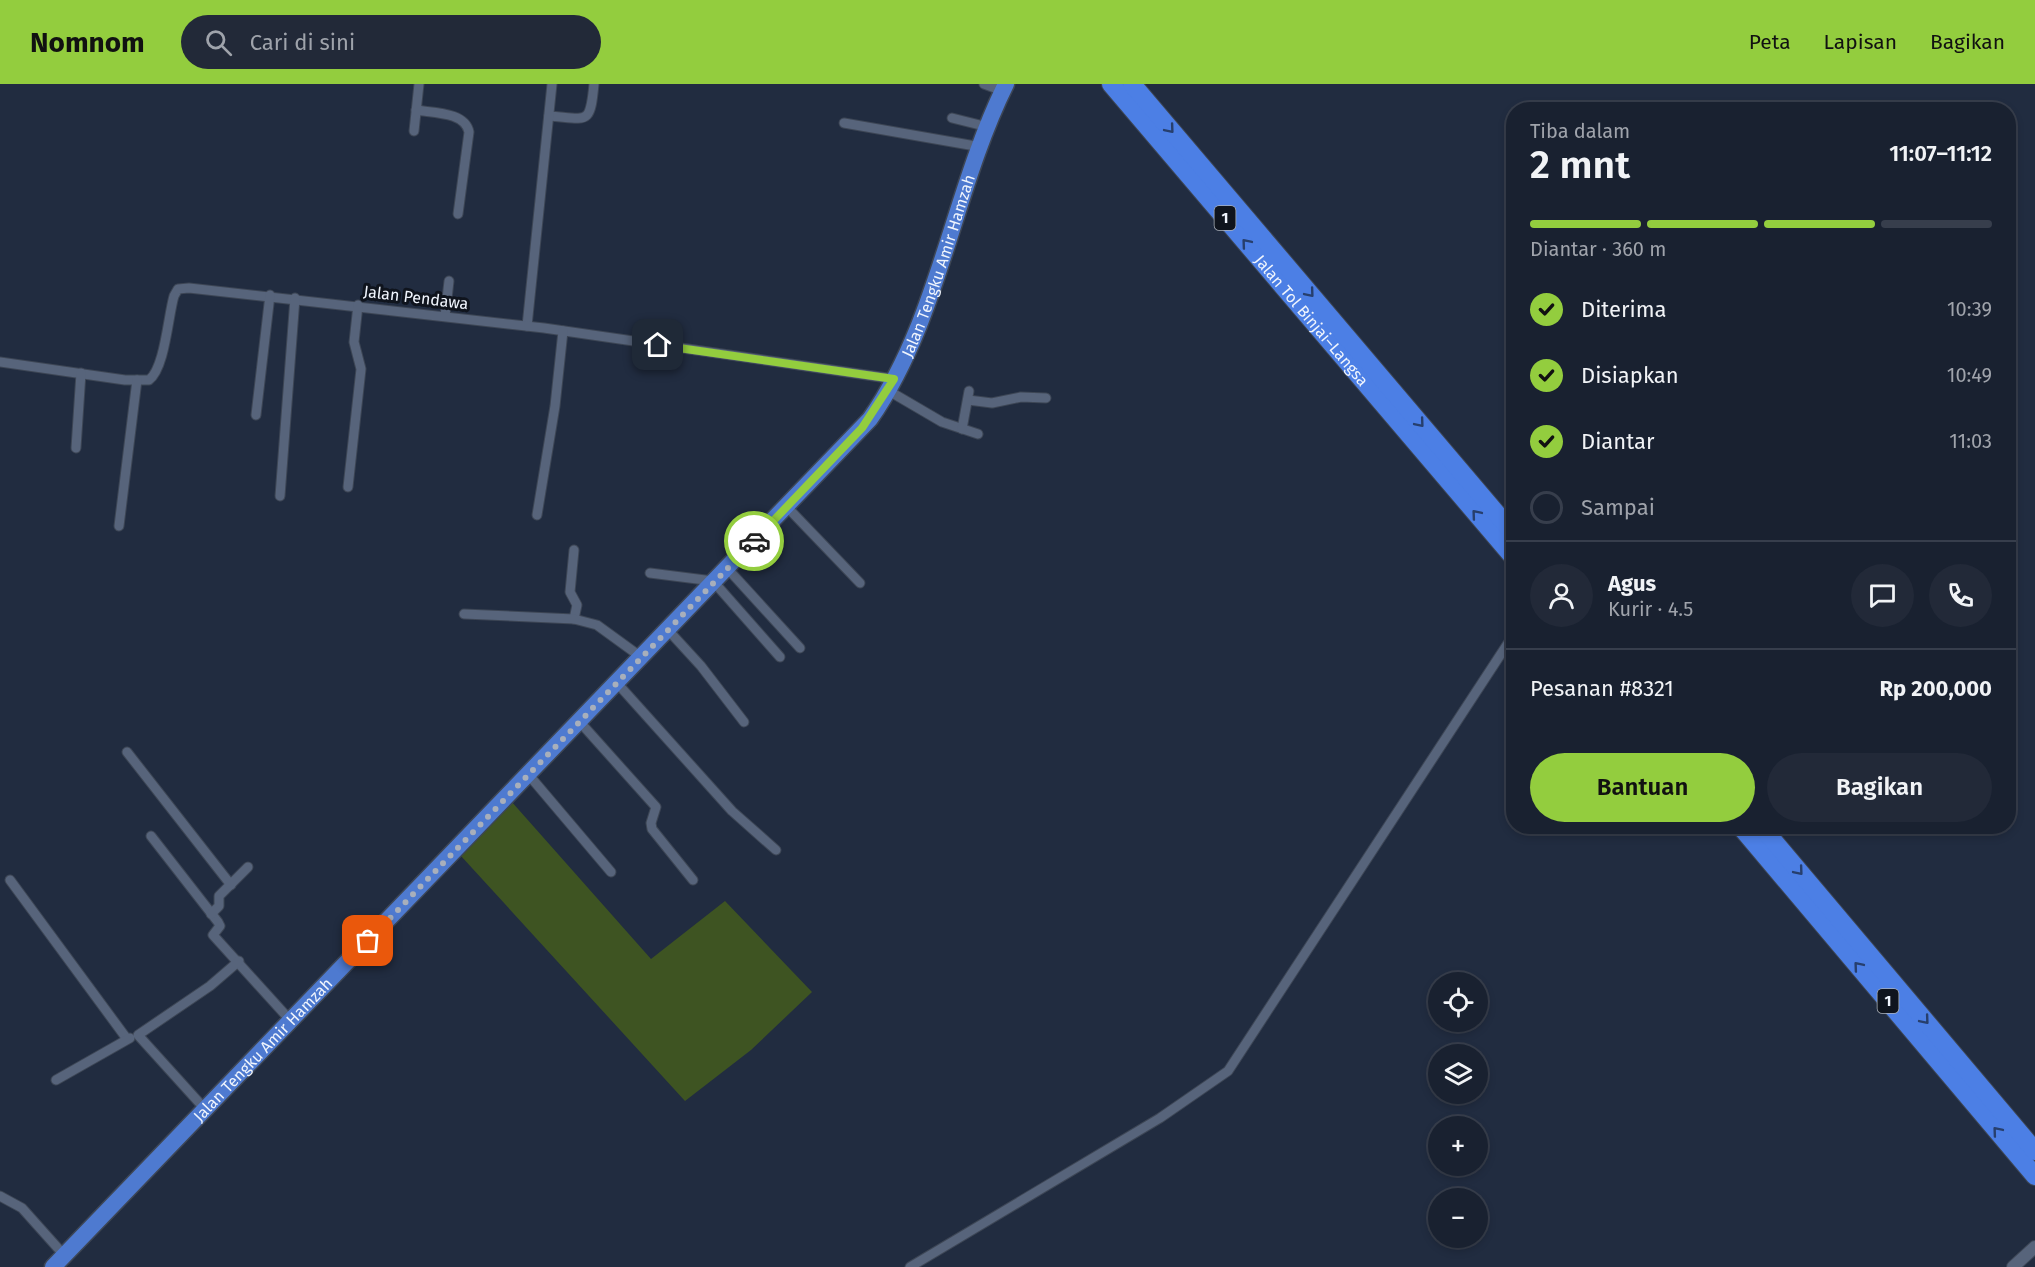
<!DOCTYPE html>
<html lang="id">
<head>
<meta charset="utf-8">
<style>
  body { margin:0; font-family:"Fira Sans",sans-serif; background:#222938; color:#f1f3f6; height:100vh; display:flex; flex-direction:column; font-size:22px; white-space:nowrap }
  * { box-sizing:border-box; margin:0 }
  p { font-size:20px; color:#9fa3ab }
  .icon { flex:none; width:33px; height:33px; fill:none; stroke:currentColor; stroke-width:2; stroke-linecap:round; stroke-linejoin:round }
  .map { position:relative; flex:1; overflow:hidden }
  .sheet { position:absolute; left:1506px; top:18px; width:510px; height:732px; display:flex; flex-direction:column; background:#192130; border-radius:24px; box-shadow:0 3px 9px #0003,0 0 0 2px #373e4c }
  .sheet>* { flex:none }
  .buttons { position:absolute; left:1428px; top:888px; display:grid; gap:12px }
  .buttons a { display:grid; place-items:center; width:60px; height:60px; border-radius:50%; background:#192130; box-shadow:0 3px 9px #0003,0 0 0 2px #373e4c; font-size:30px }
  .pin { position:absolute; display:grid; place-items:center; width:51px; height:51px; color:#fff; margin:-26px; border-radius:12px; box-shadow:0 3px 9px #0006 }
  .courier { position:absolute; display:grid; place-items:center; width:60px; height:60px; margin:-30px; border:4px solid #93cd3e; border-radius:50%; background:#fff; color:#222; box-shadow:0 2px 8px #0007 }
  .head em { font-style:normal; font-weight:600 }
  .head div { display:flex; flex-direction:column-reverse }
  .head { display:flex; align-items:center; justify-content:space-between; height:102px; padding:0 24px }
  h1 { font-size:39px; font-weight:600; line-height:45px }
  .bar { display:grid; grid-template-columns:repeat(4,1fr); gap:9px 6px; align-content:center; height:72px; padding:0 24px }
  .bar i { height:8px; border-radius:4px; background:#373e4c }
  .bar .selected { background:#93cd3e }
  .bar p { grid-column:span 4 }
  .line { display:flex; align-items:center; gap:15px; padding:0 24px; border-top:2px solid #373e4c }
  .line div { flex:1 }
  .round { display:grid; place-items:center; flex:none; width:63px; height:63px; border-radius:32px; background:#222938 }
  ol { padding:0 24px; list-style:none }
  li { display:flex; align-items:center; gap:18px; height:66px }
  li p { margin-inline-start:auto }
  li .icon { padding:6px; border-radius:50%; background:#93cd3e; color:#111; stroke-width:4 }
  li:last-child { color:#9fa3ab }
  li i { width:33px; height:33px; border:3px solid #373e4c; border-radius:50% }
  .primary-button { display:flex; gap:12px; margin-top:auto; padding:12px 24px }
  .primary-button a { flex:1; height:69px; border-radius:36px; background:#93cd3e; color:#111; font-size:24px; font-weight:600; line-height:69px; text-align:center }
  .primary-button a+a { background:#222938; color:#f1f3f6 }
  header { display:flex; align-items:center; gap:36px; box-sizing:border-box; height:84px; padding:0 30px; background:#93cd3e; color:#111 }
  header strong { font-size:28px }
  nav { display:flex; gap:33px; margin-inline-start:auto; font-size:21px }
  .search { width:420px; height:54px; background:#222938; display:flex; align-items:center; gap:15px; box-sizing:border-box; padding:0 21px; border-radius:33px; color:#9fa3ab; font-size:22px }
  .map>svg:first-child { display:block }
</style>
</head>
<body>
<header>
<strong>Nomnom</strong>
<div class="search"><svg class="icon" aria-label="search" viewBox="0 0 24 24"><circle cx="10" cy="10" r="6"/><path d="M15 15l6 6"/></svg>Cari di sini</div>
<nav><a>Peta</a><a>Lapisan</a><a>Bagikan</a></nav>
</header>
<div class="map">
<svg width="2035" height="1183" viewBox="0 0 2035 1183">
  <rect width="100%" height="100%" fill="#212c40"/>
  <path fill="#3e5422" d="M511 717 651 875 725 817 812 908 751 966 685 1017 461 772Z"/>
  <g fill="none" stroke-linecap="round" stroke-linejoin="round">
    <defs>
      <g id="minor">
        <path d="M984 0 1003 7"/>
        <path d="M416 26C434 29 465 28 469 48L458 130"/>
        <path d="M549 32C588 35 590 42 594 0"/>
        <path d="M952 34 988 43"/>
        <path d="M844 39 981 63"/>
        <path d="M414 47 419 0"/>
        <path d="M445 232 449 197"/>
        <path d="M527 242 552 0"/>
        <path d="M0 278 125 296H149C165 284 168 232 174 212L178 205 189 204 544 244 894 295"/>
        <path d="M889 307 942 338 978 350"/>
        <path d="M968 316 992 319 1021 313 1046 314"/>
        <path d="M256 331 270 211"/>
        <path d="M962 345 969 307"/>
        <path d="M76 364 81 289"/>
        <path d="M348 403 361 285 354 258 358 221"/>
        <path d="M280 412 295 214"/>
        <path d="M787 423 860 499"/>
        <path d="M537 431 555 322 563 247"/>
        <path d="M119 442 137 296"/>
        <path d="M574 466 570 508 577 521 574 535"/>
        <path d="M727 484 800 564"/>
        <path d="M650 489 713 497 780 573"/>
        <path d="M464 530 574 535 597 541 641 573"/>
        <path d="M668 546 701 582 744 638"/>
        <path d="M617 599 732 727 776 766"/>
        <path d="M579 637 656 723 651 739 652 745 693 796"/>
        <path d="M127 668 231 801"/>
        <path d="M528 690 611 788"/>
        <path d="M151 752 218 838 220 842 213 851 290 936"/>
        <path d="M10 796 127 955"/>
        <path d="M211 830 219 822V812L248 783"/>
        <path d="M56 996 130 954"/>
        <path d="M204 1024 138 951 210 902 239 877"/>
        <path d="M0 1112 22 1124 64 1171"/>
        <path d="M910 1183 1160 1034 1228 987 1514 550"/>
      </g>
      <path id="tertiary" d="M2013 1183 2035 1163"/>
      <g id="trunk">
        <path id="s1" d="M53 1183 870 335C939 236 953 107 1006 0"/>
      </g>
      <g id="motorway">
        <path id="s2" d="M1111 0 1514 474"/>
        <path d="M1132 0 1514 450"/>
        <path d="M1740 742 2035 1092"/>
        <path d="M1761 742 2035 1067"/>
      </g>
    </defs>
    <use href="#minor" stroke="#3d4655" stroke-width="11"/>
    <use href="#tertiary" stroke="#3d4655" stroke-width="14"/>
    <use href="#trunk" stroke="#3d4655" stroke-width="19"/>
    <use href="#motorway" stroke="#3d4655" stroke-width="20"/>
    <use href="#minor" stroke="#57647b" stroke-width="9"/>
    <use href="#tertiary" stroke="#57647b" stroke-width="12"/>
    <use href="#trunk" stroke="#4e7ad0" stroke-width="16"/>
    <use href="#motorway" stroke="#4c7fe5" stroke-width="18"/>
  </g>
  <defs><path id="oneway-chevron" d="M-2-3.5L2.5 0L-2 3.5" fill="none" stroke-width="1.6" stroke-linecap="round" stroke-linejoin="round" transform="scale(1.5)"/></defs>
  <g stroke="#273f6d">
    <use href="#oneway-chevron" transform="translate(1170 45) rotate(50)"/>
    <use href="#oneway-chevron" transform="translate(1246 159) rotate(-130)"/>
    <use href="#oneway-chevron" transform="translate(1310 209) rotate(50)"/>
    <use href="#oneway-chevron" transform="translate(1420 339) rotate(50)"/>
    <use href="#oneway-chevron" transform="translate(1476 430) rotate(-130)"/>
    <use href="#oneway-chevron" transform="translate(1799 787) rotate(50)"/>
    <use href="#oneway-chevron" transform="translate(1858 882) rotate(-130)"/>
    <use href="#oneway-chevron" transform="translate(1925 936) rotate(50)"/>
    <use href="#oneway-chevron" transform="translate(1997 1047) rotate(-130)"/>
  </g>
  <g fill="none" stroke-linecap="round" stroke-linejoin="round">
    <path stroke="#a8afbb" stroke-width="6" stroke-dasharray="0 10.8" d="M368 857 754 457"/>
    <path stroke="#93cd3e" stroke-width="8" d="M658 261 894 295 862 344 754 457"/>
  </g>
  <g text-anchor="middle" stroke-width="6" stroke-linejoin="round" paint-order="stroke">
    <g fill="#0f141d" stroke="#acb2ba" stroke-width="1.5">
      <rect x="1214.5" y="122" width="21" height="24" rx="4.5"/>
      <rect x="1877.5" y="905" width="21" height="24" rx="4.5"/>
    </g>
    <g font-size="15" font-weight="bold" fill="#f0f5fd">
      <text x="1225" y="139">1</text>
      <text x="1888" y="922">1</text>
    </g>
    <g font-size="16" fill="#f0f5fd" stroke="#0f141d">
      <text dy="6" stroke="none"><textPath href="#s1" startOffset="1346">Jalan Tengku Amir Hamzah</textPath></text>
      <text transform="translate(416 213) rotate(7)" y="6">Jalan Pendawa</text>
      <text dy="6" stroke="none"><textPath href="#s2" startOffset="310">Jalan Tol Binjai–Langsa</textPath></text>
      <text dy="6" stroke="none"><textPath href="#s1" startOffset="302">Jalan Tengku Amir Hamzah</textPath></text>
    </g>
  </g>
</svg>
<div class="buttons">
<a><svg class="icon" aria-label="locate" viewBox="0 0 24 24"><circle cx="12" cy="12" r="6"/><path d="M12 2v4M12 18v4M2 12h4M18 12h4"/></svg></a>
<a><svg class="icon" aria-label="layers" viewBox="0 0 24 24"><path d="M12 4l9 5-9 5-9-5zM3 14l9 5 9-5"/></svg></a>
<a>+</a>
<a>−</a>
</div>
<div class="pin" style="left:368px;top:857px;background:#ea580c"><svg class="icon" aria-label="bag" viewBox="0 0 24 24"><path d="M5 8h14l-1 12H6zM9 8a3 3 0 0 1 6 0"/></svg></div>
<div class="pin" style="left:658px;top:261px;background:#1f2937"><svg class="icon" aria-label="home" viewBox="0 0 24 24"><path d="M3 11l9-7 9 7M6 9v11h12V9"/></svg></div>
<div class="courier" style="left:754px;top:457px"><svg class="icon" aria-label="car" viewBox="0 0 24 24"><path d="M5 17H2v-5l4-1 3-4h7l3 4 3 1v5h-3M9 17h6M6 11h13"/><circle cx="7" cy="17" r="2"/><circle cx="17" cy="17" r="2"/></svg></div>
<section class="sheet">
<div class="head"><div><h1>2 mnt</h1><p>Tiba dalam</p></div><em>11:07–11:12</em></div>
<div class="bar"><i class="selected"></i><i class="selected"></i><i class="selected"></i><i></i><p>Diantar · 360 m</p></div>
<ol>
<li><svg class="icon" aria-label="check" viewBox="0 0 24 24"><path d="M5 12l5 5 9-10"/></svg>Diterima<p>10:39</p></li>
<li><svg class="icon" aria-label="check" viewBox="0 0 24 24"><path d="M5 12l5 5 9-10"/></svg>Disiapkan<p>10:49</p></li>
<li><svg class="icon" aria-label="check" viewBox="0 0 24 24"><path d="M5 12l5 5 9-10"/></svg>Diantar<p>11:03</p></li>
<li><i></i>Sampai</li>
</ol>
<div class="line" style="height:108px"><a class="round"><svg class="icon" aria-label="person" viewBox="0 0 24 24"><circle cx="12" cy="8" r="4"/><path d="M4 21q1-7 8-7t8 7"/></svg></a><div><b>Agus</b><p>Kurir · 4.5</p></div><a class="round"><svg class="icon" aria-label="chat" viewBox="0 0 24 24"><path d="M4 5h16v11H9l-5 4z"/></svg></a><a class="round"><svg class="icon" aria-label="phone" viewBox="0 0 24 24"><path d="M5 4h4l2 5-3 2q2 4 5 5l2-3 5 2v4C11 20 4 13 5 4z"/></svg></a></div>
<div class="line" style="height:78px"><div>Pesanan #8321</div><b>Rp 200,000</b></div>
<div class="primary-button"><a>Bantuan</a><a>Bagikan</a></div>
</section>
</div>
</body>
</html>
